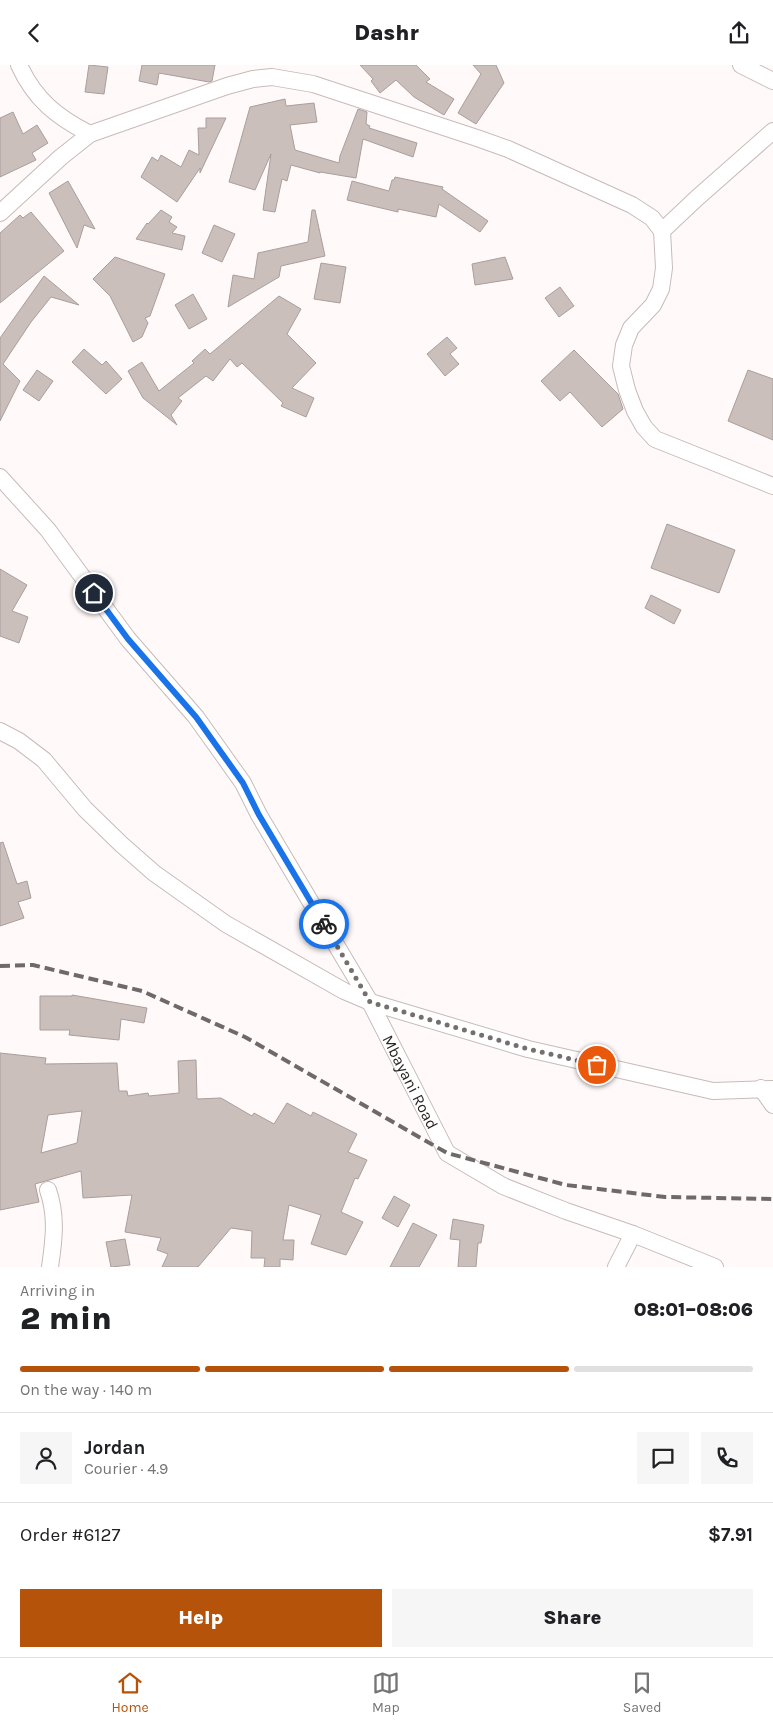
<!DOCTYPE html>
<html lang="en">
<head>
<meta charset="utf-8">
<style>
  body { margin:0; font-family:Karla,sans-serif; background:#f6f6f6; color:#202124; height:100vh; display:flex; flex-direction:column; font-size:19px; white-space:nowrap }
  * { box-sizing:border-box; margin:0 }
  p { font-size:16px; color:#757577 }
  .icon { flex:none; width:28px; height:28px; fill:none; stroke:currentColor; stroke-width:2; stroke-linecap:round; stroke-linejoin:round }
  .map { position:relative; height:1202px; overflow:hidden }
  .sheet { display:flex; flex-direction:column; background:#fff; flex:1 }
  .sheet>* { flex:none }
  .pin { position:absolute; display:grid; place-items:center; width:42px; height:42px; color:#fff; margin:-21px; border:2px solid #fff; border-radius:50%; box-shadow:0 1px 5px #0007 }
  .courier { position:absolute; display:grid; place-items:center; width:50px; height:50px; margin:-25px; border:4px solid #1a73e8; border-radius:50%; background:#fff; color:#222; box-shadow:0 1px 6px #0007 }
  .head em { font-style:normal; font-weight:800 }
  .head div { display:flex; flex-direction:column-reverse }
  .head { display:flex; align-items:center; justify-content:space-between; height:85px; padding:0 20px }
  h1 { font-size:32px; font-weight:800; line-height:38px }
  .bar { display:grid; grid-template-columns:repeat(4,1fr); gap:8px 5px; align-content:center; height:60px; padding:0 20px }
  .bar i { height:6px; border-radius:4px; background:#e0e0e0 }
  .bar .on { background:#b45309 }
  .bar p { grid-column:span 4 }
  .line { display:flex; align-items:center; gap:12px; padding:0 20px; border-top:1px solid #e0e0e0 }
  .line div { flex:1 }
  .round { display:grid; place-items:center; flex:none; width:52px; height:52px; border-radius:0px; background:#f6f6f6 }
  .primary-button { display:flex; gap:10px; margin-top:auto; padding:10px 20px }
  .primary-button a { flex:1; height:58px; border-radius:0px; background:#b45309; color:#fff; font-size:20px; font-weight:800; line-height:58px; text-align:center }
  .primary-button a+a { background:#f6f6f6; color:#202124 }
  header { display:flex; justify-content:space-between; align-items:center; height:65px; padding:0 20px; background:#fff; font-size:22px; font-weight:800 }
  .tab-bar { display:flex; justify-content:space-around; align-items:center; height:70px; border-top:1px solid #e0e0e0; background:#fff; font-size:14px; color:#757577 }
  .tab-bar a { display:grid; justify-items:center; gap:2px }
  .tab-bar .on { color:#b45309 }
  .map>svg:first-child { display:block }
</style>
</head>
<body>
<header><svg class="icon" aria-label="back" viewBox="0 0 24 24"><path d="M15 5l-7 7 7 7"/></svg>Dashr<svg class="icon" aria-label="share" viewBox="0 0 24 24"><path d="M12 15V3M7 8l5-5 5 5M5 13v7h14v-7"/></svg></header>
<div class="map">
<svg width="773" height="1202" viewBox="0 0 773 1202">
  <rect width="100%" height="100%" fill="#fffaf9"/>
  <g fill="#cbbfbc" stroke="#a99e9c" fill-rule="evenodd">
    <path d="M89 0 108 2 104 29 85 27Z"/>
    <path d="M142 0H215L212 16 209 17 159 8 157 20 139 16Z"/>
    <path d="M360 0H416L430 14 426 17 454 34 444 50 414 32 396 15 380 28 371 16 373 14Z"/>
    <path d="M473 0H496L504 18 476 59 458 48 481 9Z"/>
    <path d="M285 34 286 41 314 38 317 57 290 60 295 85 339 98 340 91 358 44 367 47 366 59 370 61 369 63 417 78 413 92 363 74 356 113 320 107V108L291 100 287 116 282 114 275 147 263 145 271 89 255 125 229 117 250 42Z"/>
    <path d="M13 47 23 69 37 60 48 78 32 88 36 95 0 112V53Z"/>
    <path d="M206 53H226L200 108V103L177 137 141 112 152 92 158 96 161 90 181 102 189 85 199 90 198 63H206Z"/>
    <path d="M395 112 443 122 442 124 488 156 480 167 439 139 436 152 398 144V147L347 135 352 116 389 126 392 115H394Z"/>
    <path d="M68 116 95 164 84 160 77 183 49 128Z"/>
    <path d="M161 145 172 152 169 157 177 162 172 168 185 171 182 185 136 174 147 158 148 159Z"/>
    <path d="M312 145H315L325 191 281 201 279 212 228 242 233 210 254 214 258 188 308 177Z"/>
    <path d="M31 147 64 186 0 238V168L20 150 23 153Z"/>
    <path d="M214 160 235 169 222 197 202 188Z"/>
    <path d="M115 192 165 209 150 251 145 253 148 258 142 272 133 277 110 231 93 214Z"/>
    <path d="M505 192 513 214 475 220 472 199Z"/>
    <path d="M321 198 346 202 340 238 314 234Z"/>
    <path d="M44 211 79 240 51 232 31 257 3 299 20 316 0 356V273Z"/>
    <path d="M560 222 574 241 559 252 545 233Z"/>
    <path d="M193 229 207 254 189 264 175 240Z"/>
    <path d="M279 231 301 244 287 269 316 298 292 323 314 333 306 352 281 341 283 338 242 298 237 302 230 294 213 316 206 311 178 333 182 336 171 350 177 360 143 333 128 306 142 297 159 326 194 298 192 296 205 284 210 289Z"/>
    <path d="M447 272 457 283 450 289 459 299 445 311 427 289Z"/>
    <path d="M84 284 102 300 106 296 122 314 106 329 72 297Z"/>
    <path d="M574 285 618 329 623 344 602 362 570 327 560 336 541 316Z"/>
    <path d="M37 305 53 316 39 336 23 325Z"/>
    <path d="M748 305 773 314V375L728 356Z"/>
    <path d="M667 459 735 485 719 528 651 503Z"/>
    <path d="M0 504 27 520 12 546 28 552 19 578 0 571Z"/>
    <path d="M651 530 681 545 674 559 645 543Z"/>
    <path d="M3 777 17 819 27 816 31 833 18 837 24 853 0 861V778Z"/>
    <path d="M72 930 147 943 144 958 121 954 119 975 69 970 70 965H40V931H72Z"/>
    <path d="M0 988 46 993 45 999 117 998 119 1026H127L128 1031 148 1028 149 1031 179 1028 178 996 196 995 197 1034 221 1033 252 1051 254 1048 274 1059 287 1038 311 1051 313 1047 357 1069 348 1087 367 1095 358 1114 355 1113 341 1147 363 1157 346 1190 311 1179 321 1150 289 1140 283 1175H294L293 1195 280 1194V1202H264L265 1193H251L252 1166 231 1163 198 1202H162L168 1189 157 1185 161 1173 125 1167 132 1130 83 1133 81 1106 35 1119 39 1137 0 1145ZM82 1046 77 1078 41 1088 48 1050Z"/>
    <path d="M394 1131 410 1140 398 1162 382 1153Z"/>
    <path d="M453 1154 484 1160 481 1178H478L476 1202H458L460 1175 450 1174Z"/>
    <path d="M413 1158 437 1170 419 1202H390Z"/>
    <path d="M125 1174 130 1200 111 1202 106 1177Z"/>
  </g>
  <g fill="none" stroke-linecap="round" stroke-linejoin="round">
    <defs>
      <g id="minor">
        <path d="M19 0C35 35 57 52 90 69"/>
        <path d="M741 0 773 16"/>
        <path d="M0 148 61 92 90 69 227 21 253 14 272 12 313 19 477 73 508 84 632 140 652 153 662 166 664 203 661 224 653 240 631 263 624 280 621 301 627 325 635 346 644 362 655 374 773 421"/>
        <path d="M662 166 697 133 773 66"/>
        <path id="s1" d="M0 412 48 465 128 574 196 652 243 718 259 750 370 937 447 1088 503 1121 566 1146 633 1169 715 1202"/>
        <path d="M0 666 19 676 44 695 85 744 121 779 154 808 226 859 344 926 370 937 528 984 713 1026 773 1024"/>
        <path d="M761 1023 773 1040"/>
        <path d="M48 1125C57 1151 54 1175 50 1202"/>
        <path d="M616 1202 633 1169"/>
      </g>
    </defs>
    <use href="#minor" stroke="#c7bbb9" stroke-width="18"/>
    <use href="#minor" stroke="#fff" stroke-width="16"/>
    <path stroke="#6f6a69" stroke-width="4" stroke-dasharray="10 5" stroke-linecap="butt" d="M0 901 33 900 142 926 245 972 447 1088 566 1120 665 1132 773 1134"/>
  </g>
  <g fill="none" stroke-linecap="round" stroke-linejoin="round">
    <path stroke="#75706f" stroke-width="5" stroke-dasharray="0 9" d="M324 859 370 937 528 984 597 1000"/>
    <path stroke="#1a73e8" stroke-width="6" d="M94 528 128 574 196 652 243 718 259 750 324 859"/>
  </g>
  <g text-anchor="middle" stroke-width="4.5" stroke-linejoin="round" paint-order="stroke">
    <g font-size="16" fill="#2a2524" stroke="#fffaf9">
      <text dy="6" stroke="none"><textPath href="#s1" startOffset="734">Mbayani Road</textPath></text>
    </g>
  </g>
</svg>
<div class="pin" style="left:597px;top:1000px;background:#ea580c"><svg class="icon" aria-label="bag" viewBox="0 0 24 24"><path d="M5 8h14l-1 12H6zM9 8a3 3 0 0 1 6 0"/></svg></div>
<div class="pin" style="left:94px;top:528px;background:#1f2937"><svg class="icon" aria-label="home" viewBox="0 0 24 24"><path d="M3 11l9-7 9 7M6 9v11h12V9"/></svg></div>
<div class="courier" style="left:324px;top:859px"><svg class="icon" aria-label="bike" viewBox="0 0 24 24"><circle cx="6" cy="16" r="4"/><circle cx="18" cy="16" r="4"/><path d="M6 16l4-8h5l3 8M10 8l3 8H6M13 5h3"/></svg></div>
</div>
<section class="sheet">
<div class="head"><div><h1>2 min</h1><p>Arriving in</p></div><em>08:01–08:06</em></div>
<div class="bar"><i class="on"></i><i class="on"></i><i class="on"></i><i></i><p>On the way · 140 m</p></div>
<div class="line" style="height:90px"><a class="round"><svg class="icon" aria-label="person" viewBox="0 0 24 24"><circle cx="12" cy="8" r="4"/><path d="M4 21q1-7 8-7t8 7"/></svg></a><div><b>Jordan</b><p>Courier · 4.9</p></div><a class="round"><svg class="icon" aria-label="chat" viewBox="0 0 24 24"><path d="M4 5h16v11H9l-5 4z"/></svg></a><a class="round"><svg class="icon" aria-label="phone" viewBox="0 0 24 24"><path d="M5 4h4l2 5-3 2q2 4 5 5l2-3 5 2v4C11 20 4 13 5 4z"/></svg></a></div>
<div class="line" style="height:65px"><div>Order #6127</div><b>$7.91</b></div>
<div class="primary-button"><a>Help</a><a>Share</a></div>
</section>
<nav class="tab-bar">
<a class="on"><svg class="icon" aria-label="home" viewBox="0 0 24 24"><path d="M3 11l9-7 9 7M6 9v11h12V9"/></svg>Home</a>
<a><svg class="icon" aria-label="map" viewBox="0 0 24 24"><path d="M3 6l6-2 6 2 6-2v14l-6 2-6-2-6 2zM9 4v14M15 6v14"/></svg>Map</a>
<a><svg class="icon" aria-label="saved" viewBox="0 0 24 24"><path d="M7 4h10v16l-5-4-5 4z"/></svg>Saved</a>
</nav>
</body>
</html>
